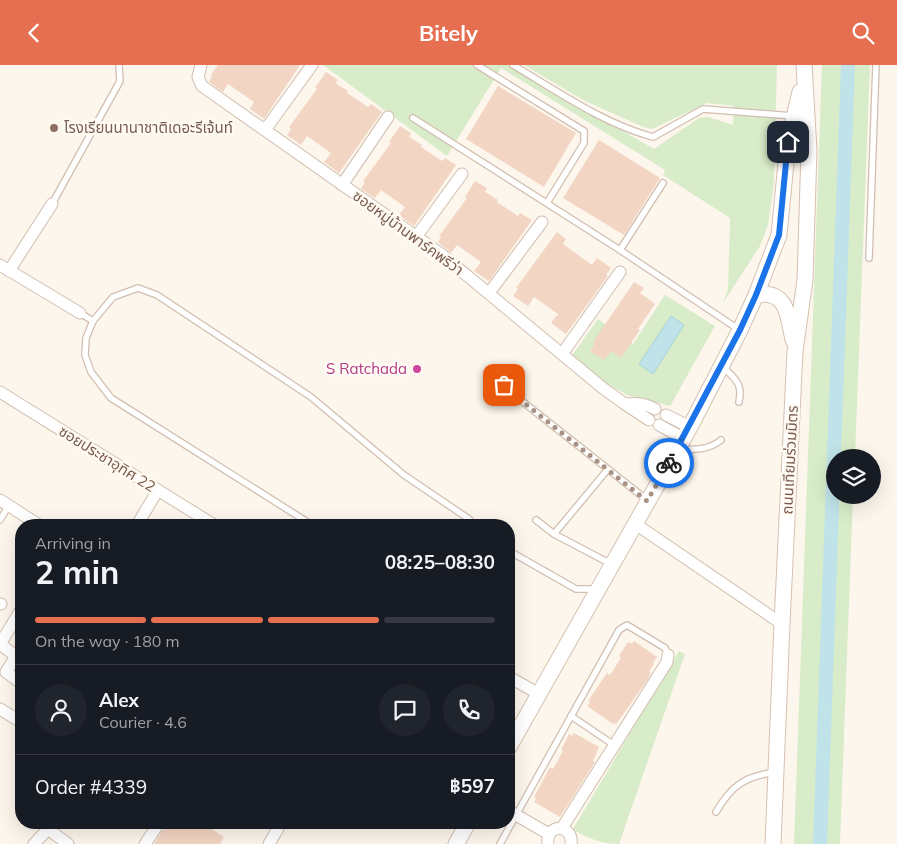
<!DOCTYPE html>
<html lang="en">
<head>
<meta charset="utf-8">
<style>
  body { margin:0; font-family:Mulish,"Noto Sans Thai",sans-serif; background:#20242c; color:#f1f3f6; height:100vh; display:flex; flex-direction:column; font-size:19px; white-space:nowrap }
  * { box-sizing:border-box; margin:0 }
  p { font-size:16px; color:#9ea1a6 }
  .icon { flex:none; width:28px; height:28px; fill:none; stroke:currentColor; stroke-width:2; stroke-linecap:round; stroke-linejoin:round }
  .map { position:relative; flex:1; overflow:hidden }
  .sheet { position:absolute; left:15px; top:454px; width:500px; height:310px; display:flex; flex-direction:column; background:#171b24; border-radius:20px; box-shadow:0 5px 20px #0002 }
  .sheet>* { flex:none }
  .tools { position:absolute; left:826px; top:384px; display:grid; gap:10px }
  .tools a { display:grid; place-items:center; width:55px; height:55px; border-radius:50%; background:#171b24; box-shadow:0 5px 20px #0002; font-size:25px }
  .pin { position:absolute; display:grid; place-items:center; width:42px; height:42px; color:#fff; margin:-21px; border-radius:10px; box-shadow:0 2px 8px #0006 }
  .courier { position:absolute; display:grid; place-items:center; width:50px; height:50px; margin:-25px; border:4px solid #1a73e8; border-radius:50%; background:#fff; color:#222; box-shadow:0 1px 6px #0007 }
  .headline em { font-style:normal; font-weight:700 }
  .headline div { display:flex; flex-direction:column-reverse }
  .headline { display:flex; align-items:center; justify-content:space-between; height:85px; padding:0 20px }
  h1 { font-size:32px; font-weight:700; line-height:38px }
  .bar { display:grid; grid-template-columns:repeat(4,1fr); gap:8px 5px; align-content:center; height:60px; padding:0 20px }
  .bar i { height:6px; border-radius:4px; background:#363941 }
  .bar .selected { background:#e76f51 }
  .bar p { grid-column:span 4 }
  .line { display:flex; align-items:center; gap:12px; padding:0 20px; border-top:1px solid #363941 }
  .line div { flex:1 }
  .round { display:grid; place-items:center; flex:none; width:52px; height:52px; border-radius:26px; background:#20242c }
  header { display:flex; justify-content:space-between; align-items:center; height:65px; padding:0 20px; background:#e76f51; color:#fff; font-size:22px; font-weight:700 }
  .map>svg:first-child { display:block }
</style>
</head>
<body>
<header><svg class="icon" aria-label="back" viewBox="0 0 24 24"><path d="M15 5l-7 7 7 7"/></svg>Bitely<svg class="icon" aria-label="search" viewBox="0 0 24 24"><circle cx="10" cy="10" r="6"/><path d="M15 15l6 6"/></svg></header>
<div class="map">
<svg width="897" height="779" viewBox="0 0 897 779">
  <rect width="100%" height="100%" fill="#fdf6ec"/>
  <g fill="#d8ecc9">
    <path d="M323 0H509L654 84 699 53 708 52 733 60 734 41 707 38 652 64 643 62 583 35 524 0H777L774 119 768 160 760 181 723 238 728 224 730 153 663 110 665 105 501 3 447 91Z"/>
    <path d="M822 0H870L855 392H835V430H853L840 779H794Z"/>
    <path d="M665 230 715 261 670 341 627 330 608 319 571 292 598 254 633 279Z"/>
    <path d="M679 586 685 589 619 779C602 779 587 773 573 764Z"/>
  </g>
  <path fill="#bfe3e8" stroke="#a5d3da" d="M671 251 684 260 653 309 639 299Z"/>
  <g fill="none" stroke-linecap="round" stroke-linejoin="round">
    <path stroke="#bfe3e8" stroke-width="14" d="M820 779 848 0"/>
  </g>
  <g fill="#f3d5c3">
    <path d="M218 0H300L264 54 250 44 254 37 228 19 223 27 209 17 212 11 211 10Z"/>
    <path d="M326 7 338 15 335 18 348 26 347 28 368 42 371 39 382 47 339 108 324 97 331 88 307 71 301 80 287 70 291 64 289 62 317 24 315 23Z"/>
    <path d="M498 21 576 68 544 122 466 74Z"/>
    <path d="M400 61 411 68 409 72 422 80 421 82 442 96 445 93 456 100 414 161 399 150 405 142 381 125 375 133 361 124 365 117 363 116 391 78 389 77Z"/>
    <path d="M599 75 660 113 624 170 563 133Z"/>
    <path d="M475 116 487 123 485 127 498 135 497 137 518 151 520 148 532 155 489 216 474 206 481 197 457 180 451 188 438 177 441 172 439 171 467 133 465 132Z"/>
    <path d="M557 167 566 174 563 179 592 200 597 193 611 203 606 210 608 211 566 269 551 258 558 249 534 232 528 241 513 231 518 224 516 223Z"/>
    <path d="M634 217 644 223 640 228 655 239 638 264 640 265 621 293 611 286 604 295 590 286 595 279 593 277Z"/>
    <path d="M634 576 657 592 653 598 654 599 649 606 651 607 648 614 617 658 613 659 587 641 590 637 588 636 607 608 610 610 621 593 619 591 628 577 632 579Z"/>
    <path d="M574 668 599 682 593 696 595 697 560 752 534 737 536 733 534 732 550 702 553 704 563 686 561 685 569 669 572 671Z"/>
    <path d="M167 758H203L224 772 220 779H154Z"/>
  </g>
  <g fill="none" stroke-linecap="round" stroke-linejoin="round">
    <defs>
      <g id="lane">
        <path d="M477 0 584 66V78L547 138"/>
        <path d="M513 0C557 26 604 59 653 72L703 44 793 51"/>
        <path d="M413 53 620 185 738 264"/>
        <path d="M52 139 120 16 119 0"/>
        <path d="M620 185 663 118"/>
        <path d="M869 193 876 0"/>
        <path d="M80 248 93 256"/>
        <path d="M722 301C735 314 743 318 739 337"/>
        <circle cx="508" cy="325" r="6"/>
        <path d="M513 329 647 435"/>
        <path d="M679 384C694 385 709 385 721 375"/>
        <path d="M0 455 9 440"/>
        <path d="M536 455 554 469 611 499"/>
        <path d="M312 460 111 333 91 307 85 290 86 273 93 256 113 232 127 227 138 223 157 230 311 332 404 410 469 454 473 460"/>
        <path d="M554 469 608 404"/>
        <path d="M509 486 576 524H597"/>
        <path d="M571 651 614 680"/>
        <path d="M716 747C732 720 744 712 775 707"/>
        <path d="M500 779 619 565 627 560 665 583 668 590"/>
      </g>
      <g id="street">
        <path d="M201 0 198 12 202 21 441 189 604 324 625 339"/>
        <path d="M265 65 312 0"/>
        <path d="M342 120 388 52"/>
        <path d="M416 172 462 109"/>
        <path d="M0 200 80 248"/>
        <path d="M9 206 52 139"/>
        <path d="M489 228 542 157"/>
        <path d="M562 289 620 207"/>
        <path d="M0 327 214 460"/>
        <path d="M666 350 690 362"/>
        <path d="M649 355 625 339C637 338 644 338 655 344"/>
        <path d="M659 360 683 373"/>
        <path d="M0 435 39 460"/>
        <path d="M634 458 782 559"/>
        <path d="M137 460 158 425"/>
        <path d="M0 539H1"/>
        <path d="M21 545 0 579 16 591 6 607 21 618"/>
        <path d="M509 612 539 629"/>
        <path d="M0 644 21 657"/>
        <path d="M509 746 549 769"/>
        <path d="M562 763 667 597 668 590"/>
        <path d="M34 779 48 764 68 779"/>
        <path d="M145 779 159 758"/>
        <path d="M269 779 281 758"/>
        <path d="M548 779C545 758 574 759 571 779"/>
      </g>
      <g id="secondary">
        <path d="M756 230C788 224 788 252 793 275"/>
        <path d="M509 682 690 362 740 265 756 230 779 170 788 77 800 27"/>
        <path d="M456 779 468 758"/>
        <path d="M773 779 782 559 795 286 805 215 809 85 804 0"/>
      </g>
    </defs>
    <use href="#lane" stroke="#d1beb0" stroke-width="8"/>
    <use href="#street" stroke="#d1beb0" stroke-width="13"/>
    <use href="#secondary" stroke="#d6c0b0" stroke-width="17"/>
    <use href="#lane" stroke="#fff" stroke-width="5.5"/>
    <use href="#street" stroke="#fff" stroke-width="11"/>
    <use href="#secondary" stroke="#fff" stroke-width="15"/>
  </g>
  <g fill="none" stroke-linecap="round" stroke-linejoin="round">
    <path stroke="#a89285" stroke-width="5" stroke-dasharray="0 9" d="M504 320 508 318 514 323 513 329 647 436 669 398"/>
    <path stroke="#1a73e8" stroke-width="6" d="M669 398 740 265 756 230 779 170 788 77"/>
  </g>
  <circle fill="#8d6e63" stroke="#fffaf3" stroke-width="2" cx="54" cy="63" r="5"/>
  <circle fill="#d1479c" stroke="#fffaf3" stroke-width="2" cx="417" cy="304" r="5"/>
  <g text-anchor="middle" stroke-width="5" stroke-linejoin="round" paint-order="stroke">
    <g font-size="15" fill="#785e54" stroke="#fffaf3" text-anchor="start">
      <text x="64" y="68">โรงเรียนนานาชาติเดอะรีเจ้นท์</text>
    </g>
    <g font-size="15" fill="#7a5c4d" stroke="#fffaf3">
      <text transform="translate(408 168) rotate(36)" y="5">ซอยหมู่บ้านพาร์คพรีว่า</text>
      <text transform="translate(107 394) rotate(32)" y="5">ซอยประชาอุทิศ 22</text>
      <text transform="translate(790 395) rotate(-87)" y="5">ถนนเทียมร่วมมิตร</text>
    </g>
    <g font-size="15" fill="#b23c85" stroke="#fffaf3" text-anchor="end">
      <text x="407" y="309">S Ratchada</text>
    </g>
  </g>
</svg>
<div class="tools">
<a><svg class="icon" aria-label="layers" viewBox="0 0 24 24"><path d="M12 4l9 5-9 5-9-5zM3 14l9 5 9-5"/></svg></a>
</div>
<div class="pin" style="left:504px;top:320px;background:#ea580c"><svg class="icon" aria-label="bag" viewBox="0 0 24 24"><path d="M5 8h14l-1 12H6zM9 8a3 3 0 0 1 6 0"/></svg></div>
<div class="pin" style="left:788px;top:77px;background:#1f2937"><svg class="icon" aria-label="home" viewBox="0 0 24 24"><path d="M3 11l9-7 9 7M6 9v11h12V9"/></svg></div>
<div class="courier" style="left:669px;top:398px"><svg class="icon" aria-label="bike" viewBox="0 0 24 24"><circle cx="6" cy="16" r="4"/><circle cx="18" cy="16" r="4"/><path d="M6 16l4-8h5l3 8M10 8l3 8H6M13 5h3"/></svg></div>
<section class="sheet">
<div class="headline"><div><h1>2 min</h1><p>Arriving in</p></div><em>08:25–08:30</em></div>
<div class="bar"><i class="selected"></i><i class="selected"></i><i class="selected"></i><i></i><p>On the way · 180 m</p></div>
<div class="line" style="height:90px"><a class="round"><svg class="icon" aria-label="person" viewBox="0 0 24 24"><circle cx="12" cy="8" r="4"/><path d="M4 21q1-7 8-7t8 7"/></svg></a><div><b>Alex</b><p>Courier · 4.6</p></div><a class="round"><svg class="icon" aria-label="chat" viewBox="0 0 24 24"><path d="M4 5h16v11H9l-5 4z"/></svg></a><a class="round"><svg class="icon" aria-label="phone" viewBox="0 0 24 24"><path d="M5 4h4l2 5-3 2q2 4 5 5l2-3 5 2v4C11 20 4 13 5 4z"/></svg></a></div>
<div class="line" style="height:65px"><div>Order #4339</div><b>฿597</b></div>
</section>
</div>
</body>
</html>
